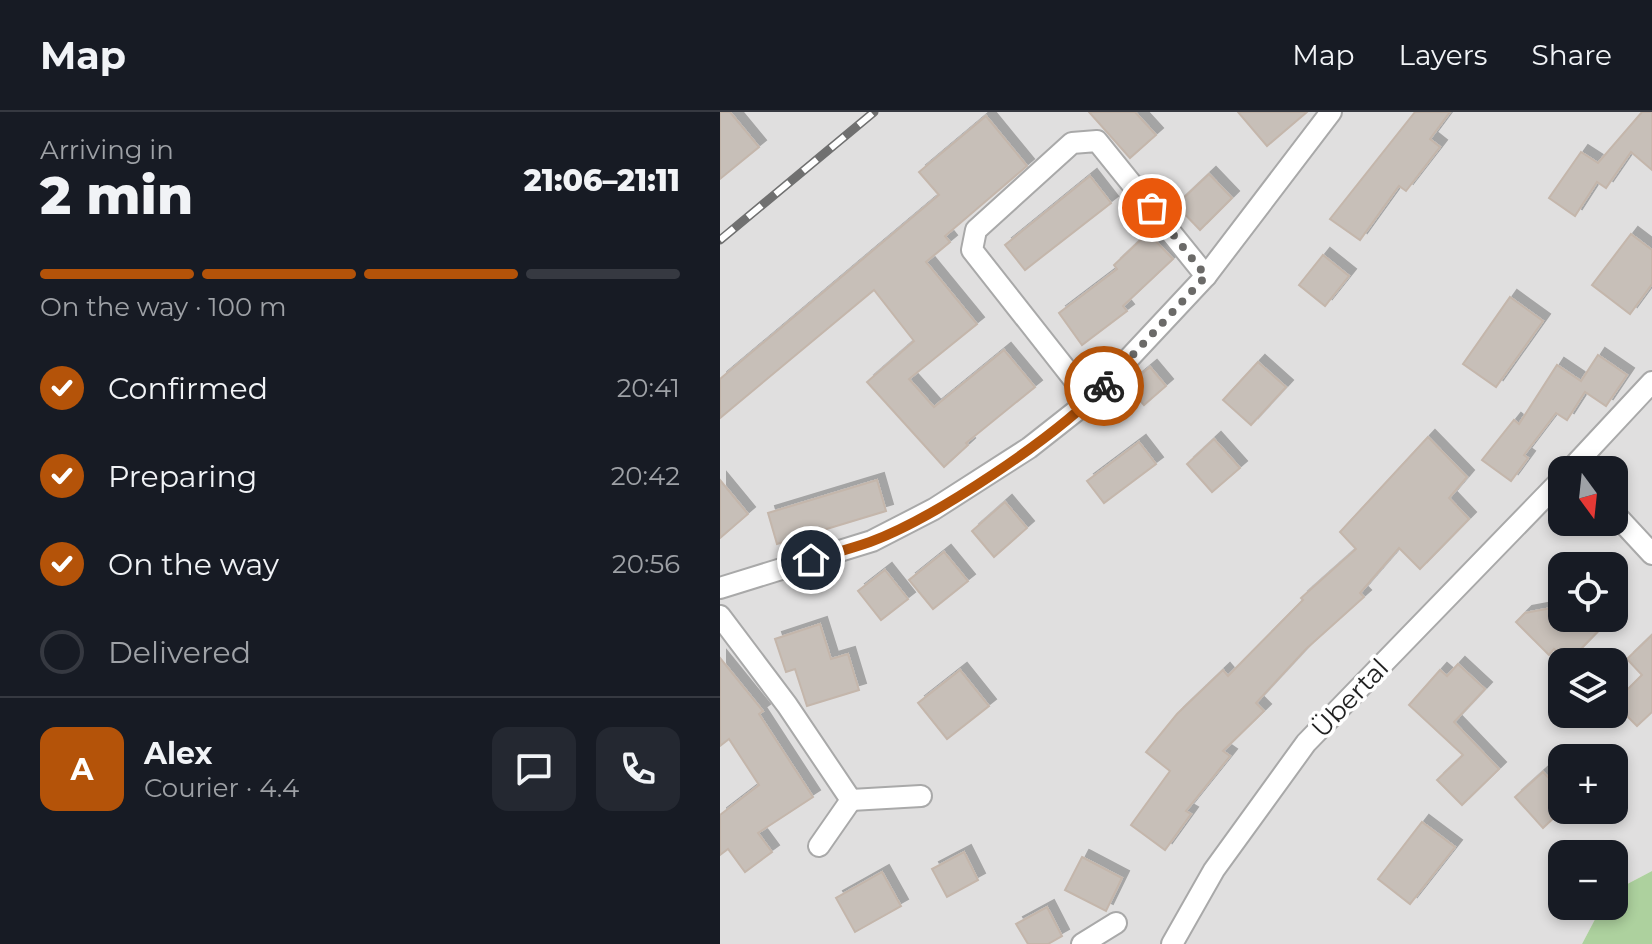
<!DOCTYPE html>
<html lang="en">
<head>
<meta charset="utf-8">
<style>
  body { margin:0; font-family:Montserrat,sans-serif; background:#242831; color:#f1f3f6; height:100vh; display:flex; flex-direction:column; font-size:30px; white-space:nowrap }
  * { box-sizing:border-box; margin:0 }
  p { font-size:26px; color:#9ea1a6 }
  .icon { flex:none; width:44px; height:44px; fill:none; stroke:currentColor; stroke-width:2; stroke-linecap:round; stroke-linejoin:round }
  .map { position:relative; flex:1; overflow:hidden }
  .sheet { display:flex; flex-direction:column; background:#171b24; width:720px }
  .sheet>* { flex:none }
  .needle { width:52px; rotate:165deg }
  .tools { position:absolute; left:828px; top:344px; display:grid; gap:16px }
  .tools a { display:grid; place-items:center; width:80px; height:80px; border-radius:16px; background:#171b24; box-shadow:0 4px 12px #0003; font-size:40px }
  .pin { position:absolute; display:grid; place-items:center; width:68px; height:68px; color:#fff; margin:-34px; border:4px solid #fff; border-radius:50%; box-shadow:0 2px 8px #0007 }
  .courier { position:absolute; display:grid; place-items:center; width:80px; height:80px; margin:-40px; border:6px solid #b45309; border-radius:50%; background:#fff; color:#222; box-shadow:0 2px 10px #0007 }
  .overview em { font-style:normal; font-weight:800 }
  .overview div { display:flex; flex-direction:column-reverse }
  .overview { display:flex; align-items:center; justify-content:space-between; height:136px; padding:0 40px }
  h1 { font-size:52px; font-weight:800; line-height:60px }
  .bar { display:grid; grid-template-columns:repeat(4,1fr); gap:12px 8px; align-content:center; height:96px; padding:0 40px }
  .bar i { height:10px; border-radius:6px; background:#363941 }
  .bar .on { background:#b45309 }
  .bar p { grid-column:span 4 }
  .line { display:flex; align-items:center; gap:20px; padding:0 40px; border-top:2px solid #363941 }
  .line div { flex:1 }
  .round { display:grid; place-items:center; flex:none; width:84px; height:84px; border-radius:16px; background:#242831 }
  ol { padding:0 40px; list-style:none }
  li { display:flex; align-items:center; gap:24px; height:88px }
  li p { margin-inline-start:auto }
  li .icon { padding:8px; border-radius:50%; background:#b45309; color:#fff; stroke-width:4 }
  li:last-child { color:#9ea1a6 }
  li i { width:44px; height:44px; border:4px solid #363941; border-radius:50% }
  header { display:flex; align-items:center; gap:48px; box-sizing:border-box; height:112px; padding:0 40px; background:#171b24; border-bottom:2px solid #363941 }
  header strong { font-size:38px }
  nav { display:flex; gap:44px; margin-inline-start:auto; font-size:28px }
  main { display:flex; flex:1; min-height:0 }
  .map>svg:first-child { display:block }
</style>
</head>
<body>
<header>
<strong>Map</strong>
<nav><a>Map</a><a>Layers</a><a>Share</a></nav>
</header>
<main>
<section class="sheet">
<div class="overview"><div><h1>2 min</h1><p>Arriving in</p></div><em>21:06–21:11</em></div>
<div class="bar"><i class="on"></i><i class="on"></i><i class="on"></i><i></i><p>On the way · 100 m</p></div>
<ol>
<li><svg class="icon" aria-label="check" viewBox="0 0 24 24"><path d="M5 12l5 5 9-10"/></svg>Confirmed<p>20:41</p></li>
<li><svg class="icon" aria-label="check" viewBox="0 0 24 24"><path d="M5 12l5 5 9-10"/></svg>Preparing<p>20:42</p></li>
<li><svg class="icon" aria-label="check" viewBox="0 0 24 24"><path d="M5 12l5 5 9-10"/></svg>On the way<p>20:56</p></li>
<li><i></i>Delivered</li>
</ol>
<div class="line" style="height:144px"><b class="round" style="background:#b45309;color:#fff">A</b><div><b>Alex</b><p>Courier · 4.4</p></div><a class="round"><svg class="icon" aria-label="chat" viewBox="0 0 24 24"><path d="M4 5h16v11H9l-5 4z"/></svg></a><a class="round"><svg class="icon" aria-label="phone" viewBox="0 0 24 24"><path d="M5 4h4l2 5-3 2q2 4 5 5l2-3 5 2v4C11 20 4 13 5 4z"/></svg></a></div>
</section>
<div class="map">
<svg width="932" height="832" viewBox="0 0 932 832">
  <defs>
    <filter id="shadow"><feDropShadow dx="7" dy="-7" stdDeviation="0" flood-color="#0004"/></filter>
  </defs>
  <rect width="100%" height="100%" fill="#f2efe9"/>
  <path fill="#e0dfdf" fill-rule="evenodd" d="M0 0H932V759L894 779V742H842V794H882L862 832H0ZM842 358H894V410H842ZM842 454H894V506H842ZM842 550H894V602H842ZM842 646H894V698H842Z"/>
  <path fill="#add19e" d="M932 759V832H862L882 794H894V779Z"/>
  <g fill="#c7bfb8" stroke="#c4b6ab" stroke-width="2" filter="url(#shadow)">
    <path d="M0 0H10L39 35 0 67Z"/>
    <path d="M369 0H415L436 23 410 46Z"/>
    <path d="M518 0H587L547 34Z"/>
    <path d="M695 0H730L710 27 720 35 686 79 679 74 640 128 610 107Z"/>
    <path d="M922 0H932V58L911 40 886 76 877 70 855 104 829 86 861 40 878 51Z"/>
    <path d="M266 4 307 54 225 124 230 130 206 150 257 212 189 267 214 295 284 238 315 275 246 331 248 333 224 355 147 270 194 229 154 178 0 306V267L219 83 199 60Z"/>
    <path d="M489 62 512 86 480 118 456 93Z"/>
    <path d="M370 64 391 91 305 158 285 133Z"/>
    <path d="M428 121 453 147 403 194 407 199 362 233 339 201 397 157 394 153Z"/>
    <path d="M911 122 932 138V172L910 202 872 173Z"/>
    <path d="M603 143 629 164 605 194 579 173Z"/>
    <path d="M790 185 823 209 776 275 743 252Z"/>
    <path d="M878 243 907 263 886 294 865 280 847 308 836 301 804 343 808 346 791 369 762 348 794 308 799 312 837 253 861 269Z"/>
    <path d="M538 250 566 275 531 313 503 288Z"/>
    <path d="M430 255 446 274 424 293 407 274Z"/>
    <path d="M708 325 747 365 729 386 749 407 700 457 679 436 640 481 644 485 586 537 536 591 544 599 503 639 510 644 466 699 471 702 445 738 411 713 450 659 426 640 457 602 503 558 508 564 583 488 581 486 636 437 620 420Z"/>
    <path d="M494 327 520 356 492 380 467 352Z"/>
    <path d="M419 330 436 352 384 391 367 369Z"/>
    <path d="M0 368 28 402 0 426Z"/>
    <path d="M157 368 166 399 57 432 48 401Z"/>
    <path d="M285 390 307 416 274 445 252 419Z"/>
    <path d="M224 440 248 469 213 497 189 468Z"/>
    <path d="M165 458 188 487 161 508 138 479Z"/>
    <path d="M842 494V506H891L848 550 834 537 829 543 796 510 805 501Z"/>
    <path d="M100 512 111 547 128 542 139 578 87 594 75 557 66 560 55 527Z"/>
    <path d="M932 523V600L917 614 894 591 922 563 907 547Z"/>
    <path d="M0 546 43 599 39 602 93 685 38 721 52 740 25 760 8 737 0 743V703L39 673 9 627 0 634Z"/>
    <path d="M738 552 765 577 734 610 779 657 742 693 717 668 743 643 689 593 720 558 727 564Z"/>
    <path d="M240 558 269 594 227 627 198 591Z"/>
    <path d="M823 660 842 680V698L823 716 795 685Z"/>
    <path d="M702 710 735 735 690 792 658 767Z"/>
    <path d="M244 740 258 768 227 785 212 757Z"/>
    <path d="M362 745 402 766 386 799 345 778Z"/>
    <path d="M162 760 181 794 135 820 116 786Z"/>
    <path d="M327 795 342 824 328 832H308L296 812Z"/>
  </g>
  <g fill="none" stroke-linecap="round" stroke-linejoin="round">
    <defs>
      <g id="minor">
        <path d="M370 288 252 138 256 118 352 31 377 29 486 164"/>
        <path d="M850 358 932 270"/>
        <path d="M894 401 932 442"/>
        <path d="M0 476 152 429 214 397 309 336 370 288 486 164 611 0"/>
        <path d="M0 504 67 593 131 688 99 734"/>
        <path d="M131 688 201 684"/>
        <path d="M362 832 396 811"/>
        <path d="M452 832 494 758 586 631 842 367"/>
      </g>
    </defs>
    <use href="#minor" stroke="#a9a9a9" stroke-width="24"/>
    <use href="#minor" stroke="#fff" stroke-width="20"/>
    <defs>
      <path id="rail" d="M0 128 154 0"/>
    </defs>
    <use href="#rail" stroke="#707070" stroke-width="9"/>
    <use href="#rail" stroke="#fff" stroke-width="6" stroke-dasharray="18" stroke-linecap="butt"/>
  </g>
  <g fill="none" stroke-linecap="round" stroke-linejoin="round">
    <path stroke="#6b6a68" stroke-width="8" stroke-dasharray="0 14.4" d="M384 274 486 164 432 96"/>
    <path stroke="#b45309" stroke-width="10" d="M91 448C110 442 130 437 150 430 215 406 336 325 384 274"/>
  </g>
  <g text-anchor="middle" stroke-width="7" stroke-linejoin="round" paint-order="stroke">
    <g font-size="26" fill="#222" stroke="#fff">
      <text transform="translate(630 586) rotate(-46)" y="9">Übertal</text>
    </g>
  </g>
</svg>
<div class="tools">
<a><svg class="needle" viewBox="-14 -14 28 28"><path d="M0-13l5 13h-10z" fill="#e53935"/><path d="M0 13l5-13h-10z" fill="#9ea1a6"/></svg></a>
<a><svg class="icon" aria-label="locate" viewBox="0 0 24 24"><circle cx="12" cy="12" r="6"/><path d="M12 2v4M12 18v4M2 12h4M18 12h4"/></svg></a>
<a><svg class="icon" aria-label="layers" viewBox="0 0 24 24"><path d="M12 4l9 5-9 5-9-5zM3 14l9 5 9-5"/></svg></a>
<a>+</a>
<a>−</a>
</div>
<div class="pin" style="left:432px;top:96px;background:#ea580c"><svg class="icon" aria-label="bag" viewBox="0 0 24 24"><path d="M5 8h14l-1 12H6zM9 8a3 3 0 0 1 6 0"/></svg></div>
<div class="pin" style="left:91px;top:448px;background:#1f2937"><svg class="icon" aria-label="home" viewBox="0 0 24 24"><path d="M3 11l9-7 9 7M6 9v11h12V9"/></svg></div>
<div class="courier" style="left:384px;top:274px"><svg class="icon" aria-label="bike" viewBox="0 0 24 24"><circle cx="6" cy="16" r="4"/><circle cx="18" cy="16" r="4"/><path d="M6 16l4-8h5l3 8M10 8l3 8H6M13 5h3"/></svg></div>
</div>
</main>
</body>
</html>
